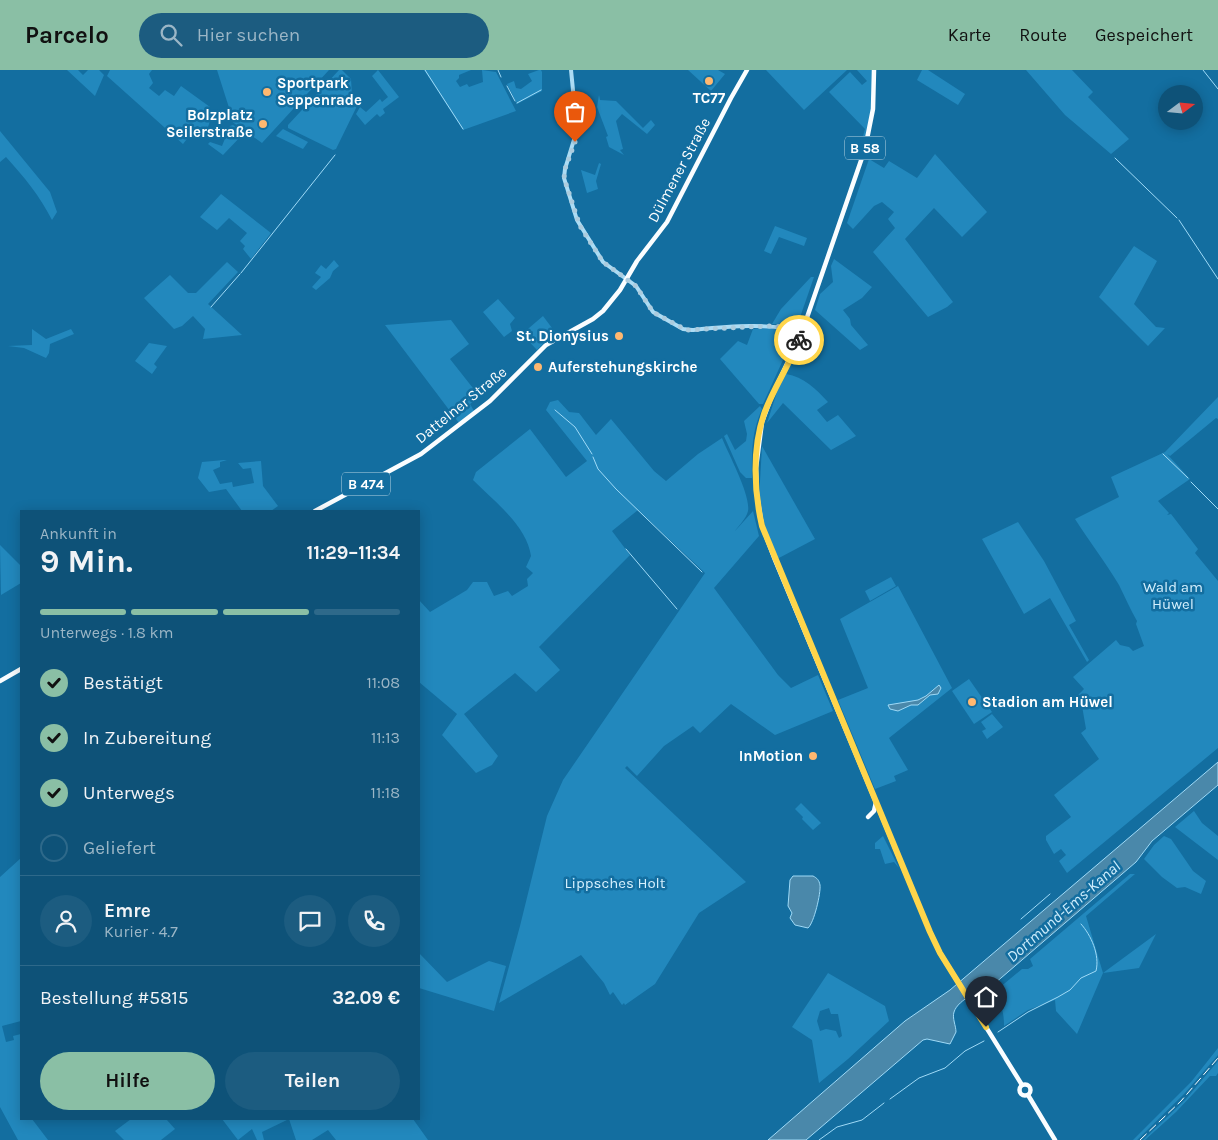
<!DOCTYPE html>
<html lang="de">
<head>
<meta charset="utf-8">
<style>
  body { margin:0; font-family:Karla,sans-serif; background:#1c5c80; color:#f1f3f6; height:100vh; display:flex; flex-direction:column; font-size:19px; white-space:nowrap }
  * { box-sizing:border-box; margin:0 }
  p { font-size:16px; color:#9bb6c6 }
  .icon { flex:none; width:28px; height:28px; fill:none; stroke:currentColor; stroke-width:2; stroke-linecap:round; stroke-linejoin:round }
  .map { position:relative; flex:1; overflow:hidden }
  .drawer { position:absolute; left:20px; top:440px; width:400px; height:610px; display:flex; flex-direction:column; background:#0e5278; border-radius:0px; box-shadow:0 2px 12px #0003 }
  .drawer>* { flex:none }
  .needle { width:32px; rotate:74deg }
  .fabs { position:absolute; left:1158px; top:15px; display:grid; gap:10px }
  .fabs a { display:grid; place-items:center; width:45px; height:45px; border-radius:50%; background:#0e5278; box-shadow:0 2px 12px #0003; font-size:25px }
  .pin { position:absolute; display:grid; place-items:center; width:42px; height:42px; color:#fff; margin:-51px -21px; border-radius:50% 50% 50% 0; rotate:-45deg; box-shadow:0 0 5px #0007 }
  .pin .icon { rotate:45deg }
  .courier { position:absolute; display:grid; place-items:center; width:50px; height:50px; margin:-25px; border:4px solid #ffd54a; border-radius:50%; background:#fff; color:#222; box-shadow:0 1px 6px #0007 }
  .overview em { font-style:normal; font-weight:700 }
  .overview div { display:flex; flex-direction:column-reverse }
  .overview { display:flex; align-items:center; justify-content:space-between; height:85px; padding:0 20px }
  h1 { font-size:32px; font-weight:700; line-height:38px }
  .bar { display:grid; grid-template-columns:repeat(4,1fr); gap:8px 5px; align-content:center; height:60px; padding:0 20px }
  .bar i { height:6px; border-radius:4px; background:#2e698a }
  .bar .current { background:#8abfa5 }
  .bar p { grid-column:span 4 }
  .line { display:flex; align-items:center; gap:12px; padding:0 20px; border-top:1px solid #2e698a }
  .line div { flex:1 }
  .round { display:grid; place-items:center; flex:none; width:52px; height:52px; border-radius:26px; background:#1c5c80 }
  ol { padding:0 20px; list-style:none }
  li { display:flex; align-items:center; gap:15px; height:55px }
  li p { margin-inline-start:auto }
  li .icon { padding:5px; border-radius:50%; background:#8abfa5; color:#111; stroke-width:4 }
  li:last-child { color:#9bb6c6 }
  li i { width:28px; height:28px; border:2px solid #2e698a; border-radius:50% }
  .action { display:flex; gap:10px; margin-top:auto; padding:10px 20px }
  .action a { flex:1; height:58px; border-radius:30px; background:#8abfa5; color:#111; font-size:20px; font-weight:700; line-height:58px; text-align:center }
  .action a+a { background:#1c5c80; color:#f1f3f6 }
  header { display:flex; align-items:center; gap:30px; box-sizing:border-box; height:70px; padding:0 25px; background:#8abfa5; color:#111 }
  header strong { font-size:24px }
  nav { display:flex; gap:28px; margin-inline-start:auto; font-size:18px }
  .search { width:350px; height:45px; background:#1c5c80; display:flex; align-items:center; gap:12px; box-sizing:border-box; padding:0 18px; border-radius:28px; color:#9bb6c6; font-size:19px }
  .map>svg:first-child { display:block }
</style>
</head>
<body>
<header>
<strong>Parcelo</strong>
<div class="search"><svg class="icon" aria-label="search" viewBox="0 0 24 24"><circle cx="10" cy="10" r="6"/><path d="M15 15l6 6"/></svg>Hier suchen</div>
<nav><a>Karte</a><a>Route</a><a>Gespeichert</a></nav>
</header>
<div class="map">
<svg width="1218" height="1070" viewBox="0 0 1218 1070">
  <rect width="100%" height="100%" fill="#136ea0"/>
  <g fill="#2288bd" fill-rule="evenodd">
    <path d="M67 0H78L83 5 88 0H99L104 5 95 26Z"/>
    <path d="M110 0H152L149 4 153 13 149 18 159 26 165 20 174 26 181 16 210 37 209 39 213 42 207 60 197 56 183 74 107 6Z"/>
    <path d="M217 0H329L262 73 231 51V44Z"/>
    <path d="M339 0H342L351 9 352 25 357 36 336 79 333 80 288 58V55Z"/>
    <path d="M378 0 399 27 383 39 385 43 380 47 377 44 365 55 356 44 360 37 366 42 380 29 382 32 388 27 372 6Z"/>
    <path d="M424 0H471L459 5V8L456 11 460 17 467 14 469 17 483 12 482 0 496 2 516 41 463 60Z"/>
    <path d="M539 0H541L542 2V21L517 34 507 14 514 11 516 18 521 19 532 11 528 4Z"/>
    <path d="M688 0H718L725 4 711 21Z"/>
    <path d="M766 0H847L804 40Z"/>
    <path d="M857 0H872L871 45 861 87 857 88 865 59 829 22 850 2 862 15 867 11Z"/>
    <path d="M922 0H928L965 24 958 35 917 10Z"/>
    <path d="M1026 0H1072L1093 22 1088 27 1129 69 1111 84 1065 45Z"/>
    <path d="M599 25 600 30 616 31 643 58 651 50 655 55 647 64 622 44 616 51 623 79 620 80 624 85 609 77 606 67 608 66 597 37Z"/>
    <path d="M233 55 244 63 223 85 208 74 210 72 222 76 230 56Z"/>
    <path d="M283 59 308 72 303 79 276 66Z"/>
    <path d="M0 61 50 122 57 142 52 150C39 125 25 108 6 87L0 92Z"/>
    <path d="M935 84 987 142 962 167 934 138 905 169 953 232 947 237 928 247 873 182 895 158 888 149 894 142 882 132 874 136 853 159 847 153 869 89 884 98 889 91 917 108Z"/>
    <path d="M599 93 601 94 596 111 598 119 587 123 581 100 595 105Z"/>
    <path d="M221 124 271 163 251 189 243 179 245 176 240 171 247 163 229 148 217 160 200 147Z"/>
    <path d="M775 156 807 168 804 176 779 167 771 184 764 181Z"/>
    <path d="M1134 176 1157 191 1134 234 1156 257 1165 258 1148 276 1099 227Z"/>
    <path d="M834 189 872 217 862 228 843 240 850 249 851 255 868 275 860 280 815 240 820 224 833 212 831 196Z"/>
    <path d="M334 190 339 196 333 201 330 208 316 220 312 217 321 207 315 203 321 195 326 199Z"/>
    <path d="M227 192 238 202 208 234 242 265 203 269 205 259 193 246 182 256 174 259 144 228 170 205 188 223H196Z"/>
    <path d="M811 207H814L797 256 772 254 781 239Z"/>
    <path d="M498 229 515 248 510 254 512 261 504 267 483 242Z"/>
    <path d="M543 246 558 266 545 272 537 280 522 264Z"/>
    <path d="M451 250 469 274 450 289 480 327 470 334 474 341 459 353 385 255Z"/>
    <path d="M32 259 46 269 71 259 74 264 50 274 49 283 46 288 24 278 8 276 32 275Z"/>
    <path d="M753 259 770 258 787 261 792 270 763 334H759L720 289 738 271 747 275Z"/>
    <path d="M149 273 167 276 154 294 157 297 152 304 135 291Z"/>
    <path d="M786 304C804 307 816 319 828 332L817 340 827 352 838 345 856 366 831 380 783 333 767 353 777 322Z"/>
    <path d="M1218 327V349L1216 348 1170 386 1167 384 1190 409 1158 431 1169 443 1167 445 1171 444 1198 479 1195 483 1218 511V678L1067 803 1059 791 1066 785 1061 779 1054 784 1046 770V766L1071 747 1054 725 1099 689 1081 663 1086 659 1081 630 1077 626 1084 619 1073 607 1116 570 1120 575 1129 577 1133 581 1144 576 1136 554 1137 551C1130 539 1125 527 1119 515 1106 493 1089 471 1075 449L1119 427 1111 407 1165 382Z"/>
    <path d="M558 330 569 342 579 343 596 365 611 349 654 401 666 411 698 384 722 368C729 385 751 426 748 441 746 449 739 455 735 461L753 441 759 466 714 518 778 605 791 618 818 605 833 641 775 665 731 634 700 663 693 656 664 676 637 706 627 696 625 698 746 812 699 843 655 914 625 935 624 933 622 935 613 922 610 925 604 913 581 885 499 933 520 856 547 746 563 710 705 503 638 440 612 461 630 485 539 577 560 600 536 622 515 603 464 644 498 686 492 695 476 703 442 665 457 644 419 612V530L430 542 467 520 473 512H487L494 526 508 521 512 526 528 516 527 509 533 503 526 497 531 486C527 456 494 431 473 410L476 402 530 359 566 407 587 391 546 340 550 332Z"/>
    <path d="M760 336 762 339C751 364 752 382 752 408H746L740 402 724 366 727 364 735 380 746 371 747 364 744 351Z"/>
    <path d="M762 376 815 469 777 489 765 456 759 429Z"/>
    <path d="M224 390H227L220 392V397L213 400 220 414 232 412 233 417 254 413 251 398 243 399 238 393 261 391 263 416 278 436 271 441H242L226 419 209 422 198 408 202 392Z"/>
    <path d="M1018 452 1044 491 1076 551 1069 555 1089 590 1087 592 1050 528 1024 544 982 469Z"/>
    <path d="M0 475 21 496V513L1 525Z"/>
    <path d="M891 507 896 516 870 531 865 521Z"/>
    <path d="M898 516 952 618 889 668 908 700 894 706 896 711 875 719 838 630 868 618 840 549Z"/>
    <path d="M969 609 992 642 974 654 952 621Z"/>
    <path d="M992 644 1003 657 987 669 982 661 986 659 981 652Z"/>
    <path d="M801 733 821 753 813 760 802 749 803 747 795 739Z"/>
    <path d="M1194 741 1202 753 1218 766V790L1175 757Z"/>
    <path d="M883 766 899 798 894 792 885 794 880 779H875V773Z"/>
    <path d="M1164 766 1171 769 1193 801 1206 811 1201 824 1185 817 1177 818 1162 807 1144 789 1154 775Z"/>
    <path d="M21 788V951L2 956 6 972 14 970 13 966 21 964V1049H32L48 1070H18L0 1037V807Z"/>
    <path d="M1130 804H1135L1086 846 1103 903 1156 864 1139 898 1103 903 1077 964 1056 941 1055 930 1028 940 1004 956C1004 943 1002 933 993 923L1022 899H1028L1033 896 1030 889Z"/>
    <path d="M419 883 447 912 489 891 506 896 494 941 419 918Z"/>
    <path d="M828 903 885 936 889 951 848 989 819 1013 812 970 792 957ZM829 938 831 944H838L842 966 839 968 836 961 826 959 820 961 817 951 820 941Z"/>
    <path d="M1218 978V985L1184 1024 1137 1070H1133L1191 1012Z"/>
    <path d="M1218 991V1003L1216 1006H1210L1176 1042 1145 1070H1143L1186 1029Z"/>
    <path d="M131 1049H166L175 1059 161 1070H124L115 1061Z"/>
    <path d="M222 1049H413L428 1070H336L328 1060 312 1070H296L289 1049 262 1062 264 1070H257L252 1059 238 1070Z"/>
  </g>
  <g fill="#4a88aa" stroke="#9fdaf7">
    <path d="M939 615 941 618 938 624 930 625 918 635H911L898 641 890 639 888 635 918 630 926 626Z"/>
    <path d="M1218 692V715L1152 771 1136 792 994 914C983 919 958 929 954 942 952 948 956 956 956 962L950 974 927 969 923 970 806 1070H768L905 951 950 920Z"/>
    <path d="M793 806H813C817 808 819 810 820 815 821 823 814 853 808 858L795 855 790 848 792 843 788 836 790 810Z"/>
  </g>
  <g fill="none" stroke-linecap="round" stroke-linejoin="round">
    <g stroke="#9fdaf7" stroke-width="1">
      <path d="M425 0 463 59"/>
      <path d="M498 0 501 7"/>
      <path d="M1203 0 1218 19"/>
      <path d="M507 16 515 31"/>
      <path d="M517 33 541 20"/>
      <path d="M1115 88 1177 148"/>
      <path d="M1179 150 1218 209"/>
      <path d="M241 203 335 85"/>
      <path d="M211 237 240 204"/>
      <path d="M555 340 575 357 592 384"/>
      <path d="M1163 384 1188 408"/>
      <path d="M593 387 598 399 616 419 702 502"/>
      <path d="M1191 412 1218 439"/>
      <path d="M626 479 677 539"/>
      <path d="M1021 849 1050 824"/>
      <path d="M998 962 1028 942 1058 927 1070 920 1081 908 1096 901C1100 885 1091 865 1081 854"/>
      <path d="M890 1029 919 1008 945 998 965 981 984 971"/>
      <path d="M819 1070 837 1057 862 1050 884 1033"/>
    </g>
    <path stroke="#acdcf4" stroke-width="4" d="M571 0 577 60 565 99 564 108 577 150 603 192 636 216 653 242 683 259 692 260C724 257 772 252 802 262"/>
    <g stroke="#fafdff" stroke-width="4.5">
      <path d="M874 0 873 39 865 79 802 262 771 328 762 352 756 398 757 425 762 456 775 490 930 862 940 883 1022 1015"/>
      <path d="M315 441 421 384 490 331 546 275 593 249 603 241 620 220 637 191 667 152 731 28 747 0"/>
      <path d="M0 611 21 599"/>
      <path d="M868 747 874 741 876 732"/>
      <circle cx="1025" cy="1020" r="5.5"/>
      <path d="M1028 1025 1055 1070"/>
    </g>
    <path stroke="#fff" stroke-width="1" stroke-dasharray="9 4" stroke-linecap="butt" d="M1140 1070 1181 1031 1218 988"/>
  </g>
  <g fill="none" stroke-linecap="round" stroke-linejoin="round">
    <path stroke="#acccde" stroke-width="5" stroke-dasharray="0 9" d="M575 72 565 99 564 108 580 156 603 192 636 216 653 242 686 260 769 256 785 257 802 262 799 270"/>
    <path stroke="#ffd54a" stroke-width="6" d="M799 270C789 296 773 319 764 344 752 379 754 421 762 456L930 862 940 883 986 957"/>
  </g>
  <g fill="#ffb870" stroke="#136ea0" stroke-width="2">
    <circle cx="709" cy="11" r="5"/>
    <circle cx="267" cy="22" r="5"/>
    <circle cx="263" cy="54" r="5"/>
    <circle cx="619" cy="266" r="5"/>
    <circle cx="538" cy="297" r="5"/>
    <circle cx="972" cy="632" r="5"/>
    <circle cx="813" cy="686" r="5"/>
  </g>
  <g text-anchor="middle" stroke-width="5" stroke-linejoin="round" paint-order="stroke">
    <g fill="#136ea0" stroke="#b8d4e2" stroke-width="1">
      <rect x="845" y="66.5" width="40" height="23" rx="4"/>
      <rect x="342" y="402.5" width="48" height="23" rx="4"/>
    </g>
    <g font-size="14" font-weight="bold" fill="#fff">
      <text x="865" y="83">B 58</text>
      <text x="366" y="419">B 474</text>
    </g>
    <g font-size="15" font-weight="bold" fill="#fff" stroke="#136ea0" text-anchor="start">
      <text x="277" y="18">Sportpark<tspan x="277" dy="17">Seppenrade</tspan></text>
      <text x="709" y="33" text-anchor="middle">TC77</text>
      <text x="253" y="50" text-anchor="end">Bolzplatz<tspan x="253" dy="17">Seilerstraße</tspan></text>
      <text x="609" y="271" text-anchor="end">St. Dionysius</text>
      <text x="548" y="302">Auferstehungskirche</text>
      <text x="982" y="637">Stadion am Hüwel</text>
      <text x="803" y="691" text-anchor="end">InMotion</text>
    </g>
    <g font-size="15" fill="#fff" stroke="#136ea0">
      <text transform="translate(679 100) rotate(-62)" y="5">Dülmener Straße</text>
      <text transform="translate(461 335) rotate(-39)" y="5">Dattelner Straße</text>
    </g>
    <g font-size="15" fill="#d5f0fe" stroke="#136ea0">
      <text x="1173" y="522">Wald am<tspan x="1173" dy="17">Hüwel</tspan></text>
      <text x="615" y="818">Lippsches Holt</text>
    </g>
    <g font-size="16" font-style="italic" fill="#ceedfc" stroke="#136ea0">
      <text transform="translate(1063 841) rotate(-41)" y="6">Dortmund-Ems-Kanal</text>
    </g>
  </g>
</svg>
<div class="fabs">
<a><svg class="needle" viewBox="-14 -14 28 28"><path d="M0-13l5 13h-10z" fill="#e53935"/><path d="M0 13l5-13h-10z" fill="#9bb6c6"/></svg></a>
</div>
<div class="pin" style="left:575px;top:72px;background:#ea580c"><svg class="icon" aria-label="bag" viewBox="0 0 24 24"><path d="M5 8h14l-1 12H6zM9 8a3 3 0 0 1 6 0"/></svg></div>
<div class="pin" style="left:986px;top:957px;background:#1f2937"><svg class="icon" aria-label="home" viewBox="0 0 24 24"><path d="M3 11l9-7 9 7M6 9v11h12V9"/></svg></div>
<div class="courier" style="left:799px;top:270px"><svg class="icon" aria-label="bike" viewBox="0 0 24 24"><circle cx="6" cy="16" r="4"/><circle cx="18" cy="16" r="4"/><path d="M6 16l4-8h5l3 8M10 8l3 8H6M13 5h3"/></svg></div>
<section class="drawer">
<div class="overview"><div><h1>9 Min.</h1><p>Ankunft in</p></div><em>11:29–11:34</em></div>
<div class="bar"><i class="current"></i><i class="current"></i><i class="current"></i><i></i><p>Unterwegs · 1.8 km</p></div>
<ol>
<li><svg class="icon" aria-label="check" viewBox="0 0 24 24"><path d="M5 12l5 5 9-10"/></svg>Bestätigt<p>11:08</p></li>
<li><svg class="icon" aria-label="check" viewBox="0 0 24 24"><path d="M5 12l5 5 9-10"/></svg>In Zubereitung<p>11:13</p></li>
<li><svg class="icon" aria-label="check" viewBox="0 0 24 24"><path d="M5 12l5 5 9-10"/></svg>Unterwegs<p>11:18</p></li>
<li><i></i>Geliefert</li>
</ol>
<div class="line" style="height:90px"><a class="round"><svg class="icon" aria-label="person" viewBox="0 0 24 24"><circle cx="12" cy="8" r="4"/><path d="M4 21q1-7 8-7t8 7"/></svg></a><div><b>Emre</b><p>Kurier · 4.7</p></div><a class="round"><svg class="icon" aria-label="chat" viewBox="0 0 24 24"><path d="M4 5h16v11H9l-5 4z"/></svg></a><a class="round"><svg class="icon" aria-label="phone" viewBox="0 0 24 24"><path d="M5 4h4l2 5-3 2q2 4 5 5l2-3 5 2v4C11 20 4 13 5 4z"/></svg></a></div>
<div class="line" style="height:65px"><div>Bestellung #5815</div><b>32.09 €</b></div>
<div class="action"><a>Hilfe</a><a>Teilen</a></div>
</section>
</div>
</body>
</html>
